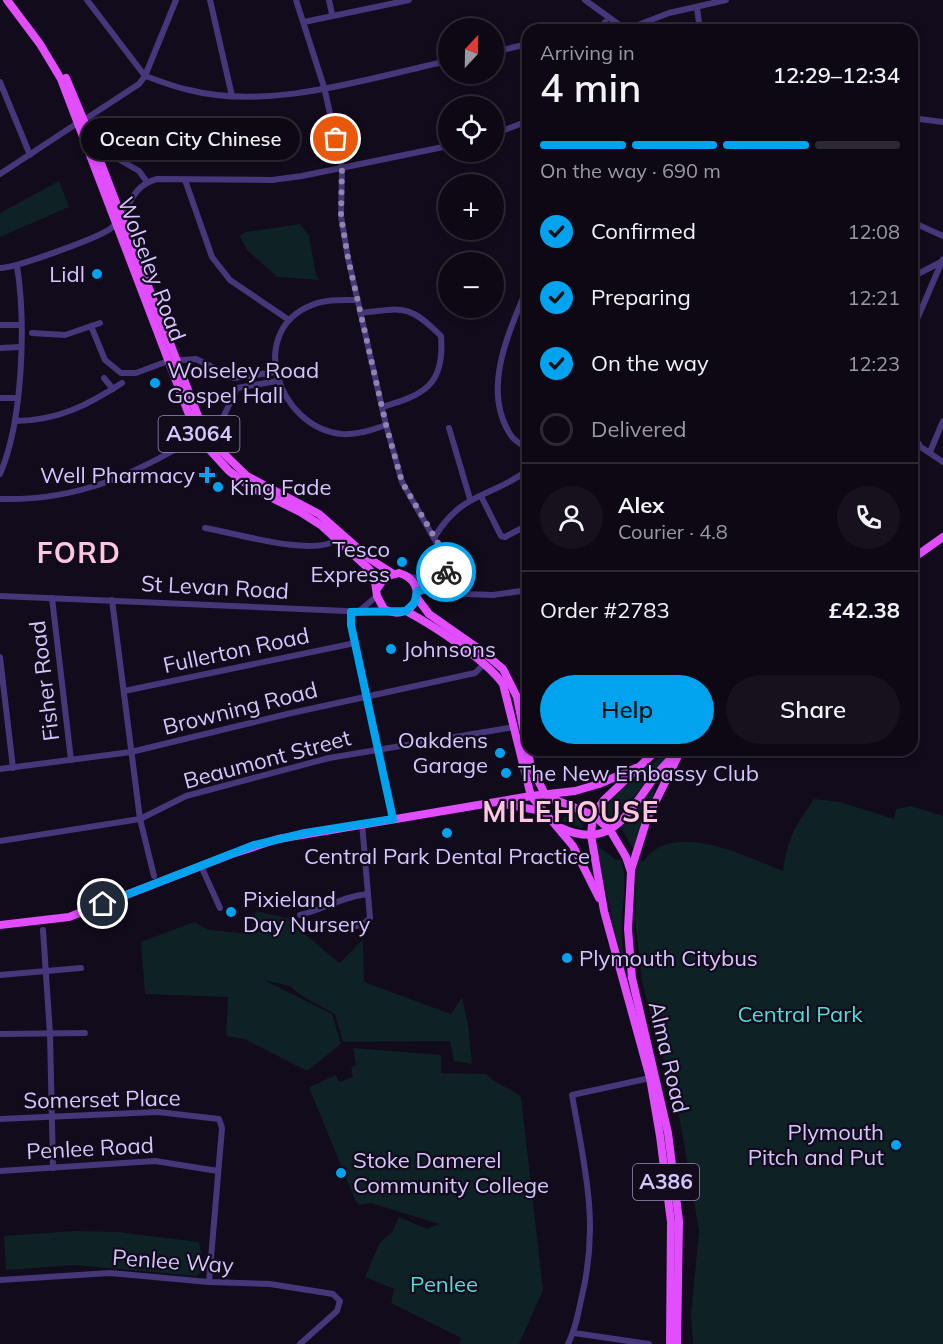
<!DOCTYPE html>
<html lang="en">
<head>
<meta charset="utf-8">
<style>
  body { margin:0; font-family:Mulish,sans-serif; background:#16111d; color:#f1f3f6; height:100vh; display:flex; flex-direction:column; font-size:22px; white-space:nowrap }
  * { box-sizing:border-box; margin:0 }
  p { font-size:20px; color:#9a9aa0 }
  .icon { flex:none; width:33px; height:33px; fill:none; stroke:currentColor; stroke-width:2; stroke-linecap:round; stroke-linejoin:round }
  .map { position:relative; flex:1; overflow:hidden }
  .drawer { position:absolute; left:522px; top:24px; width:396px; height:732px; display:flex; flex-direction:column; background:#0d0814; border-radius:18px; box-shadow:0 3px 9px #0003,0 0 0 2px #2d2934 }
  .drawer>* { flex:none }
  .needle { width:39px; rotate:22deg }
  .controls { position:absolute; left:438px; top:18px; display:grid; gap:12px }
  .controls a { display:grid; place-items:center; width:66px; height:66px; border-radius:50%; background:#0d0814; box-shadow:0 3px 9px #0003,0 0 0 2px #2d2934; font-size:30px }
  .pin { position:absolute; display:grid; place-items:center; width:51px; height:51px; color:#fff; margin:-26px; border:3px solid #fff; border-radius:50%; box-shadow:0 2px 6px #0007 }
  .courier { position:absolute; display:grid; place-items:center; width:60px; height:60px; margin:-30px; border:4px solid #02a3ee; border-radius:50%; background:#fff; color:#222; box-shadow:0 2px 8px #0007 }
  .bubble { position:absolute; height:42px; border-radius:21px; background:#0d0814; box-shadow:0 3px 9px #0003,0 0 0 2px #2d2934; font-size:20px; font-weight:600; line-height:42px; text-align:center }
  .overview em { font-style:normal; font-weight:600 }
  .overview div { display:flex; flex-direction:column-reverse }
  .overview { display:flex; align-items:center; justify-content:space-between; height:102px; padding:0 18px }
  h1 { font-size:39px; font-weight:600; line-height:45px }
  .bar { display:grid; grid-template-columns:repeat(4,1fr); gap:9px 6px; align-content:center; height:72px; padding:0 18px }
  .bar i { height:8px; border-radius:4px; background:#2d2934 }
  .bar .active { background:#02a3ee }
  .bar p { grid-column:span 4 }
  .line { display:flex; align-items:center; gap:15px; padding:0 18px; border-top:2px solid #2d2934 }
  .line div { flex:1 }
  .round { display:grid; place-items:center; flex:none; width:63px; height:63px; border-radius:32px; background:#16111d }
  ol { padding:0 18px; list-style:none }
  li { display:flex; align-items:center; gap:18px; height:66px }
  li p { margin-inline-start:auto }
  li .icon { padding:6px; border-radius:50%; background:#02a3ee; color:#111; stroke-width:4 }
  li:last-child { color:#9a9aa0 }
  li i { width:33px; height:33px; border:3px solid #2d2934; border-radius:50% }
  .button { display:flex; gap:12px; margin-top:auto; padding:12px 18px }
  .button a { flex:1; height:69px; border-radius:36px; background:#02a3ee; color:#111; font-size:24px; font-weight:600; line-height:69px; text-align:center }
  .button a+a { background:#16111d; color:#f1f3f6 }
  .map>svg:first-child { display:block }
</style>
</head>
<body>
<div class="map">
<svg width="943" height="1344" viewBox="0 0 943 1344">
  <rect width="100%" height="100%" fill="#110b1b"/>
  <g fill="#0e2125">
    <path d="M59 181 69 207 0 237V213Z"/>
    <path d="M300 224 309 236 316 275 320 280 277 277 247 250 240 236 245 232Z"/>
    <path d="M668 750H673L616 818 614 820 602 810 646 767 651 765Z"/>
    <path d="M656 787 634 850 621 828Z"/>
    <path d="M814 799 840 802 894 819 896 809 911 806 943 816V1344H693L691 1314 699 1231 676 1097 657 1038 642 982 635 921 637 866 639 858 643 862C672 818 747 857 783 871 788 836 795 827 814 799Z"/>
    <path d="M565 810 585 817 582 828 562 821 564 817H569L564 814Z"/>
    <path d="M595 844 616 860H621C628 881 622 901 622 922 621 942 624 961 627 980Z"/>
    <path d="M256 911 304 922 293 927C313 938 322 950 340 963L363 939 364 982 451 1014 462 997 468 1025 472 1064 454 1061 450 1041 343 1042 335 1014 302 996 290 986 264 980 332 1014 341 1044 307 1071 244 1039 226 1036 228 997 145 994 141 942 194 922 209 930 251 934Z"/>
    <path d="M353 1048 441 1055V1073L486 1074C498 1087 509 1086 521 1097L543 1290 519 1344H459L461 1338 391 1303 394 1289 365 1277 380 1242 392 1232 399 1217 427 1229 439 1224 371 1203 360 1205 356 1202 310 1090V1087L336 1075 339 1082 353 1077 351 1067 356 1065Z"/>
    <path d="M75 1231 118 1232 199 1242 204 1269 196 1276 75 1265 6 1270 4 1236Z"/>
  </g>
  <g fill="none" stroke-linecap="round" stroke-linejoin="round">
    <g stroke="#47367a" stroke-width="6">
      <path d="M87 0 145 76"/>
      <path d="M210 0 232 96"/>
      <path d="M296 0 324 87 339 153 342 167 341 216 348 258 386 425 402 482 444 556 446 572 441 588"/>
      <path d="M329 0 332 14"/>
      <path d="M585 0 625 29"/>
      <path d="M697 8 700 30"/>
      <path d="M304 22 409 0"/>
      <path d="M604 30 605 22"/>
      <path d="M625 30 669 13 726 0"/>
      <path d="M494 52 528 44"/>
      <path d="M145 76C160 81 174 87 189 90 271 111 368 78 448 61"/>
      <path d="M0 82 30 155"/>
      <path d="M912 118 943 122"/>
      <path d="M84 120 139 84 145 76 176 0"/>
      <path d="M494 134 528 121"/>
      <path d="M94 145 139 171 147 182"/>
      <path d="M0 174 76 124"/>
      <path d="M185 180 212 257 230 280 289 320"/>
      <path d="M912 222 943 236"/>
      <path d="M0 268C16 268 97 238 110 229 131 214 127 187 157 179L272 180 302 176 448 146"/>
      <path d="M912 277 941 262"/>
      <path d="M528 286C510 330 481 388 510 434 513 440 522 445 528 449"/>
      <path d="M357 300C342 300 326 299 312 305 245 331 278 428 342 434 357 435 372 430 386 425"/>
      <path d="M360 313C404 308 409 304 441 336 445 384 425 395 382 407"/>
      <path d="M0 325H21"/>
      <path d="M91 326 105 360 121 373H136L168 361 196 359 234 378 276 372"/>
      <path d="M912 331 943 259"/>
      <path d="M32 333 65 335 100 323"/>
      <path d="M0 348 20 347"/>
      <path d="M104 378 113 389"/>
      <path d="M0 398H17"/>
      <path d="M15 421C57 421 88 405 122 383"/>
      <path d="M449 428 470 499"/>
      <path d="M208 433 220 424 237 388 277 381"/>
      <path d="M912 441 943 462"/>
      <path d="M930 452 943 421"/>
      <path d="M912 455 919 444"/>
      <path d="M0 474C23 421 26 323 17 266"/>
      <path d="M481 496 501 536 505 537 528 525"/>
      <path d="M0 499C78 501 134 475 200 435"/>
      <path d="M205 528C236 533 311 557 337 540"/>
      <path d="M434 538C462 491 489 499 528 470"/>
      <path d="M406 575 464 594 493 595 528 590"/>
      <path d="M417 591 440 588"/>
      <path d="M0 596 392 613"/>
      <path d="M52 598 71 760"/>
      <path d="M112 600 140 819 154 876"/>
      <path d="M352 612 351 625 393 819"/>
      <path d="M358 612 377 596"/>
      <path d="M0 657 13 768"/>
      <path d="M124 691 355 643"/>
      <path d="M0 769 131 752 287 714 475 673 484 664"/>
      <path d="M0 841 140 819 186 796 329 758 514 727"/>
      <path d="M201 866 220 908"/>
      <path d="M300 915C324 909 344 896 368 894"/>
      <path d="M43 930 50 1034 53 1168"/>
      <path d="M331 931C345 924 358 931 370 918L362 823"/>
      <path d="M0 975 81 968"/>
      <path d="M0 1034 85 1033"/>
      <path d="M0 1119 158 1112 219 1119 222 1128 209 1282"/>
      <path d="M0 1171 155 1161 218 1171"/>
      <path d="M0 1280 110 1273 209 1282 270 1284 333 1294 340 1301 337 1311 300 1344"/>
      <path d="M574 1333 649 1344"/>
      <path d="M568 1344C575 1330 578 1315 581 1300 600 1225 585 1169 572 1095L650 1078"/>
    </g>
    <g stroke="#e24dfe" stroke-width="8">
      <path d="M7 0 40 44 61 79 188 412 208 448 229 471 252 488 300 512 322 526 369 569 374 575 377 596 384 609C414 625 432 583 399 573L385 577 377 589"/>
      <path d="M66 78 94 145 198 416 214 444 247 476 319 514 370 559 392 573"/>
      <path d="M912 559 943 537"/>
      <path d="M417 598 429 614 482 651 503 669 517 697 531 767 546 796 593 815 610 830 626 857 631 872 628 929 632 978 668 1133 679 1221 677 1344"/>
      <path d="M406 611C434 626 485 659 503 684L531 796 573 846 599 898"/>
      <path d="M657 750 604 800 593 815 591 835 604 911 650 1078 660 1136 671 1222 670 1344"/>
      <path d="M504 804 542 811"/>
      <path d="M561 828C613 852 630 809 657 774 664 765 672 758 679 750"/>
      <path d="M631 870 647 819 679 754"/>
      <path d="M0 925 69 917 232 854 278 839 531 796 575 791 599 784 636 768"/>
    </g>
  </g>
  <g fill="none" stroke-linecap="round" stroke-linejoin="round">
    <path stroke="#9284af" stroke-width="6" stroke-dasharray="0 10.8" d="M336 139 342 167 341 216 348 258 386 425 402 482 441 548 446 572"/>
    <path stroke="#02a3ee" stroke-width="8" d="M103 904 254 845 305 833 393 819 351 625V612L406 611 415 602 417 591 441 588 446 572"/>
  </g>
  <g fill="#02a3ee" stroke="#110b1b" stroke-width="2">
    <circle cx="97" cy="274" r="6"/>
    <circle cx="155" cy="383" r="6"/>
    <path d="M204 466h6v6h6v6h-6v6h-6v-6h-6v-6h6z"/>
    <circle cx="218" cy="487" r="6"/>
    <circle cx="402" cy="562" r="6"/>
    <circle cx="391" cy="649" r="6"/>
    <circle cx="500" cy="753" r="6"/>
    <circle cx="506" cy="773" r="6"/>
    <circle cx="447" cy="833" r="6"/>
    <circle cx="231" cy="912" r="6"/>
    <circle cx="567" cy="958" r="6"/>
    <circle cx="896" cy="1145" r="6"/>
    <circle cx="341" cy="1173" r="6"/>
  </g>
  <g text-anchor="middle" stroke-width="4.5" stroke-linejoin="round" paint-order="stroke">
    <g fill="#110b1b" stroke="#9c8dbb" stroke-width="1.5">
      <rect x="158.5" y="416" width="81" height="36" rx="4.5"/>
      <rect x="633" y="1164" width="66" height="36" rx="4.5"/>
    </g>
    <g font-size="21" font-weight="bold" fill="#d8c5ff">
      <text x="199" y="441">A3064</text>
      <text x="666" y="1189">A386</text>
    </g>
    <g font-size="22" fill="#d8c5ff" stroke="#110b1b">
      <text transform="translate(152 269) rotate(69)" y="8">Wolseley Road</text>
      <text transform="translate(215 587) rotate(3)" y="8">St Levan Road</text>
      <text transform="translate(236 650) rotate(-12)" y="8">Fullerton Road</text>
      <text transform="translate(44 681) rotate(-97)" y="8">Fisher Road</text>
      <text transform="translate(240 708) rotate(-14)" y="8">Browning Road</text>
      <text transform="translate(267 759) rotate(-15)" y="8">Beaumont Street</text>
      <text transform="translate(669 1057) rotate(77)" y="8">Alma Road</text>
      <text transform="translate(102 1099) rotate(-1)" y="8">Somerset Place</text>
      <text transform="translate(90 1148) rotate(-3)" y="8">Penlee Road</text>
      <text transform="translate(173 1261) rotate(4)" y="8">Penlee Way</text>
    </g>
    <g font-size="22" fill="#d8c5ff" stroke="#110b1b" text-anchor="start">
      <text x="85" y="282" text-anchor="end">Lidl</text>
      <text x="167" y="378">Wolseley Road<tspan x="167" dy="25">Gospel Hall</tspan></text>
      <text x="195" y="483" text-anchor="end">Well Pharmacy</text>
      <text x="230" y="495">King Fade</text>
      <text x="390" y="557" text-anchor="end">Tesco<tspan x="390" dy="25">Express</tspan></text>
      <text x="403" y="657">Johnsons</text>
      <text x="488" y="748" text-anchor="end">Oakdens<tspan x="488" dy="25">Garage</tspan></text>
      <text x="518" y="781">The New Embassy Club</text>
      <text x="447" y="864" text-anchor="middle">Central Park Dental Practice</text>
      <text x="243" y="907">Pixieland<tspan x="243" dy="25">Day Nursery</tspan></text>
      <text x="579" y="966">Plymouth Citybus</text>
      <text x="884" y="1140" text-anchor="end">Plymouth<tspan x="884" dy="25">Pitch and Put</tspan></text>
      <text x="353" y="1168">Stoke Damerel<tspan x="353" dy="25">Community College</tspan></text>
    </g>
    <g font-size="22" fill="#53dcd8" stroke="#110b1b">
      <text x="800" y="1022">Central Park</text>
      <text x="444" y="1292">Penlee</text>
    </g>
    <g font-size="28" font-weight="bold" letter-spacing="1.5" fill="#ffc7df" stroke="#110b1b">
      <text x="79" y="563">FORD</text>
      <text x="571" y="822">MILEHOUSE</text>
    </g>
  </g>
</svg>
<div class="controls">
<a><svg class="needle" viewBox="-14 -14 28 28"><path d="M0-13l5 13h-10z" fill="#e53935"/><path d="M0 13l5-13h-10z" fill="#9a9aa0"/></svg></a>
<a><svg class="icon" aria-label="locate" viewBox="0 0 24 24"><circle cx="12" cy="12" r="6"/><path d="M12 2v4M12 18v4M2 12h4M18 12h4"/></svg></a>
<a>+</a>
<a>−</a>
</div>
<div class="pin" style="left:336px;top:139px;background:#ea580c"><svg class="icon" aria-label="bag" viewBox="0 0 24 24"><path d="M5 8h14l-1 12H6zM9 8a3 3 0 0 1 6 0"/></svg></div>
<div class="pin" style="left:103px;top:904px;background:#1f2937"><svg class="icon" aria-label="home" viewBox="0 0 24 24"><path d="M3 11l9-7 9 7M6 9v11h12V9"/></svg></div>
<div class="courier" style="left:446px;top:572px"><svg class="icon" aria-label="bike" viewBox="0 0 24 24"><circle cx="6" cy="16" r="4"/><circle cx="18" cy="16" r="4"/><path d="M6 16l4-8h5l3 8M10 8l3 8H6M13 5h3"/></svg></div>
<div class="bubble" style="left:81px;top:118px;width:219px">Ocean City Chinese</div>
<section class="drawer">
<div class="overview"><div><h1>4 min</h1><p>Arriving in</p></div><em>12:29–12:34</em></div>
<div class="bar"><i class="active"></i><i class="active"></i><i class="active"></i><i></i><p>On the way · 690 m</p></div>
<ol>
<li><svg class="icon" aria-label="check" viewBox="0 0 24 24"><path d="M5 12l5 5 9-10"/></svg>Confirmed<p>12:08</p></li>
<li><svg class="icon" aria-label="check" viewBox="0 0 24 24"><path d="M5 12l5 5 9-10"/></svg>Preparing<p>12:21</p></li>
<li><svg class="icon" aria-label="check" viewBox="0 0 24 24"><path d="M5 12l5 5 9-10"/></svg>On the way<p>12:23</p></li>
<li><i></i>Delivered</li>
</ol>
<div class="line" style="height:108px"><a class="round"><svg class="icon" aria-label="person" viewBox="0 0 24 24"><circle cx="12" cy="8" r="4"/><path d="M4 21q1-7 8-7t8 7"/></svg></a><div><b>Alex</b><p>Courier · 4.8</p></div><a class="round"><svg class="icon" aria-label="phone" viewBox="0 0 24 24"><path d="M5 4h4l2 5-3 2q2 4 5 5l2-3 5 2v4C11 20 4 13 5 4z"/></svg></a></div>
<div class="line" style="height:78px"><div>Order #2783</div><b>£42.38</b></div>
<div class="button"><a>Help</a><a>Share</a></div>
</section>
</div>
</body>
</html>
